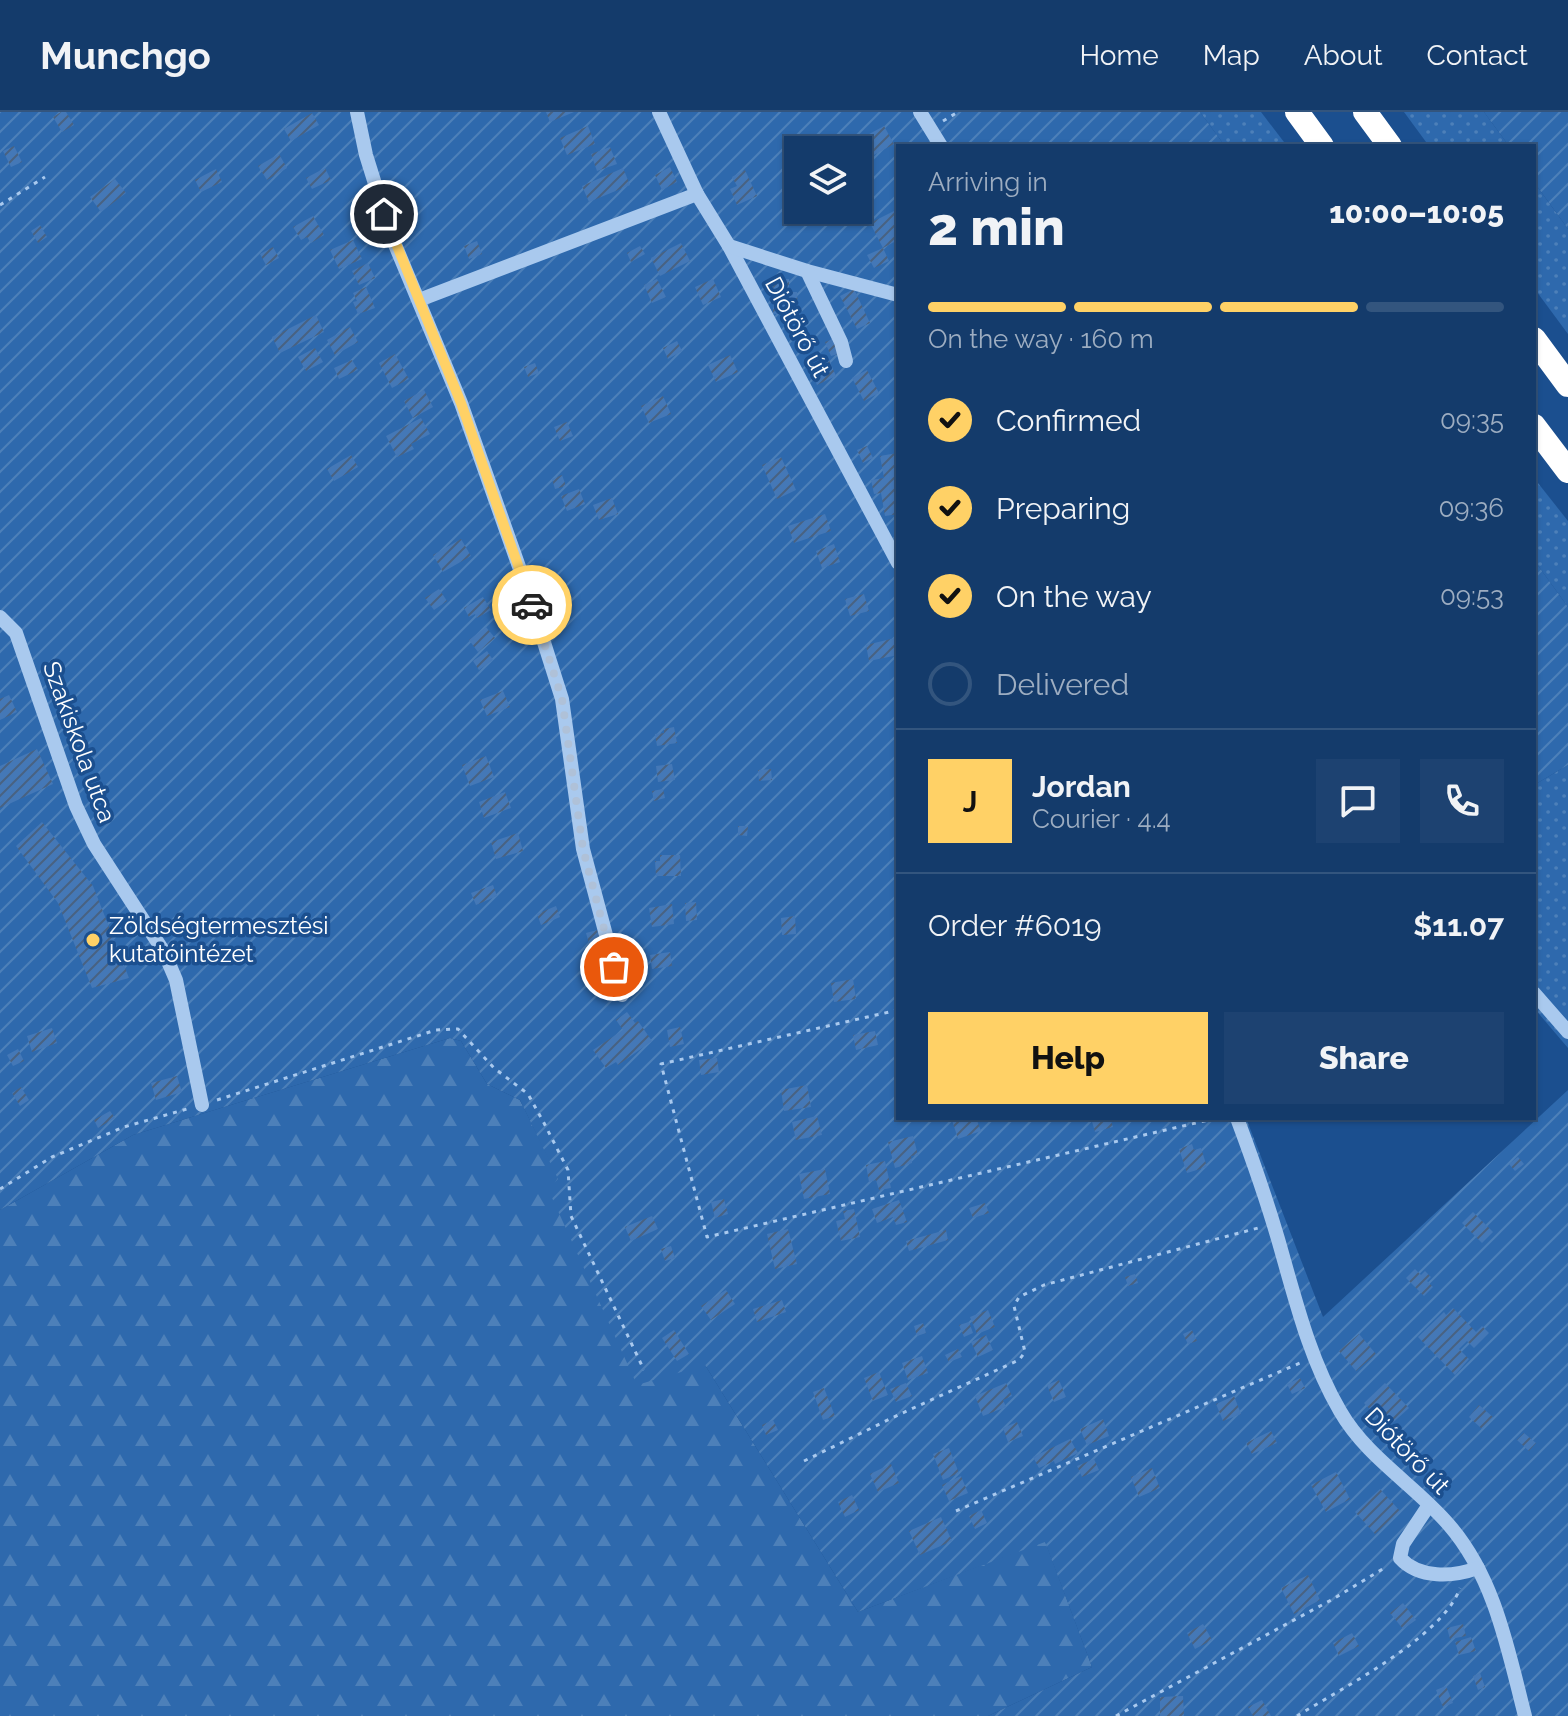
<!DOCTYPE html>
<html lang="en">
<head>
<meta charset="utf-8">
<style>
  body { margin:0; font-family:Raleway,sans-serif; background:#1d4271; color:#f1f3f6; height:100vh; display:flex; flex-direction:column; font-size:30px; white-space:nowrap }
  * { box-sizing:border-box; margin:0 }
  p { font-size:26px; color:#9dadc1 }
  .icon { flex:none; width:44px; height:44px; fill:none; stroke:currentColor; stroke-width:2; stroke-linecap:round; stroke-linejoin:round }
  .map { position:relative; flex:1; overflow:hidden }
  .side { position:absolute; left:896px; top:32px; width:640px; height:976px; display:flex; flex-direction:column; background:#143b6b; border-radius:0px; box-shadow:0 2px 6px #0004,0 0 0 2px #33557e }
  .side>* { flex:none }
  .controls { position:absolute; left:784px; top:24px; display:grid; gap:16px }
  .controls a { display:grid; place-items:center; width:88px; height:88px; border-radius:0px; background:#143b6b; box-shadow:0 2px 6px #0004,0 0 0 2px #33557e; font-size:40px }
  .pin { position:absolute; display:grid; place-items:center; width:68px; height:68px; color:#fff; margin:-34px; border:4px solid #fff; border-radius:50%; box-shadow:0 2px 8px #0007 }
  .courier { position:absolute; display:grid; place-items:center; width:80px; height:80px; margin:-40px; border:6px solid #ffd166; border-radius:50%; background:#fff; color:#222; box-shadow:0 2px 10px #0007 }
  .overview em { font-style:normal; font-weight:800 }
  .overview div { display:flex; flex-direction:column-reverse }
  .overview { display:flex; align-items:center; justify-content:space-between; height:136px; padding:0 32px }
  h1 { font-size:52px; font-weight:800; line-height:60px }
  .bar { display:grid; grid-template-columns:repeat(4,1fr); gap:12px 8px; align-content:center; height:96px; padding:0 32px }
  .bar i { height:10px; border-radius:6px; background:#33557e }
  .bar .selected { background:#ffd166 }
  .bar p { grid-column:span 4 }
  .line { display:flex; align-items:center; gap:20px; padding:0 32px; border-top:2px solid #33557e }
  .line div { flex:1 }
  .round { display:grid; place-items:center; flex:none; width:84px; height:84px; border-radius:0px; background:#1d4271 }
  ol { padding:0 32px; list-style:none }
  li { display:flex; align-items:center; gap:24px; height:88px }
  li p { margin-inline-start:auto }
  li .icon { padding:8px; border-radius:50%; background:#ffd166; color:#111; stroke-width:4 }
  li:last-child { color:#9dadc1 }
  li i { width:44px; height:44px; border:4px solid #33557e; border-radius:50% }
  .button { display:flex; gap:16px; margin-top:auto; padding:16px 32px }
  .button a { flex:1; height:92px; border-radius:0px; background:#ffd166; color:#111; font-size:32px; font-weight:800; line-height:92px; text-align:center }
  .button a+a { background:#1d4271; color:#f1f3f6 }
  header { display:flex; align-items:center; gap:48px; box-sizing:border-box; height:112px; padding:0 40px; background:#143b6b; border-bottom:2px solid #33557e }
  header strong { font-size:38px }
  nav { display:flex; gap:44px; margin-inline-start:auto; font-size:28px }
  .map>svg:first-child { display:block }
</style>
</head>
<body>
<header>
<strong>Munchgo</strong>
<nav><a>Home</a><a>Map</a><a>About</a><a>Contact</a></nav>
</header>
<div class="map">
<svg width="1568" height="1604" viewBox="0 0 1568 1604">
  <defs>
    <pattern id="grass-dots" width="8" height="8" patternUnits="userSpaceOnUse" patternTransform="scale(2)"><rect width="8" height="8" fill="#2e69ad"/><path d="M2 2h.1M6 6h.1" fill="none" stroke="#4d80b9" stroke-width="1.8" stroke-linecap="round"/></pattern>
    <pattern id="forest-firs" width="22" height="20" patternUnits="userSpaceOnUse" patternTransform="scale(2)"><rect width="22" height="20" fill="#2e69ad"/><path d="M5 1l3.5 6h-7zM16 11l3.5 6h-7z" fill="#4d80b9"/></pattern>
    <pattern id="garden-furrows" width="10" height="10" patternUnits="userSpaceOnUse" patternTransform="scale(2)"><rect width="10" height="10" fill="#2e69ad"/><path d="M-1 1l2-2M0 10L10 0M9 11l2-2" fill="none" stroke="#4d80b9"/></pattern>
    <pattern id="building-hatch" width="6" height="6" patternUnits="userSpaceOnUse" patternTransform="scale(2)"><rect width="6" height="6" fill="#4478b7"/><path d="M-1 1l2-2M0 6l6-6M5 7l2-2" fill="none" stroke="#486282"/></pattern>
  </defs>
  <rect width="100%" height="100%" fill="#1b4f8f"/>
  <g fill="url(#grass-dots)">
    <path d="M1200 0H1261L1287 34H1225Z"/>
    <path d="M1404 0H1484L1509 34H1429Z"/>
    <path d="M1534 70 1568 117V222L1534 176Z"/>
    <path d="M1534 366 1568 409V495L1534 448Z"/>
    <path d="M1568 653V936L1534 896V673Z"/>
  </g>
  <path fill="url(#forest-firs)" d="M450 926 461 929 487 972 520 988 559 1067 705 1253 858 1500 1045 1429 1092 1555 988 1604H0V1098L133 1023Z"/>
  <g fill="url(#garden-furrows)" fill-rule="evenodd">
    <path d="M0 0H1200L1225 34H898V1006H1246L1323 1205 1568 978V1604H988L1092 1555 1045 1430 858 1500 705 1253 637 1273 548 1077 558 1067 520 988 487 972 461 929 450 926 133 1023 0 1098ZM798 38H858V98H798Z"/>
    <path d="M1484 0H1568V117L1534 70V34H1509Z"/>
    <path d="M1534 448 1568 495V653L1534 673Z"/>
  </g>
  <g fill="url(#building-hatch)">
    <path d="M61 0H66L74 13 62 20 53 5Z"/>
    <path d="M546 0H574L550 10Z"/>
    <path d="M312 1 319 13 291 29 284 17Z"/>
    <path d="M588 14 595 32 567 43 560 26Z"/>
    <path d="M884 14 894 32 872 44 862 26Z"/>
    <path d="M14 34 22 50 11 55 3 39Z"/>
    <path d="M610 35 617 52 597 59 591 42Z"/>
    <path d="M279 42 287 56 267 68 258 54Z"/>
    <path d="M670 55 677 70 662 78 655 63Z"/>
    <path d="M325 56 331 68 312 77 306 66Z"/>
    <path d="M623 56 630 73 589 90 582 74Z"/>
    <path d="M216 57 222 70 201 80 195 68Z"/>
    <path d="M745 58 757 84 737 93 730 77 737 74 732 65Z"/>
    <path d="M115 67 126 81 101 100 90 85Z"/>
    <path d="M898 97V128L883 136 889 149 874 156 867 143 883 136 870 111Z"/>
    <path d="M313 104 324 123 311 131 307 125 301 128 293 115Z"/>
    <path d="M40 113 47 125 38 131 31 119Z"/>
    <path d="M353 128 362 147 339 157 330 138Z"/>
    <path d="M477 129 482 142 469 147 464 134Z"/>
    <path d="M681 131 690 149 660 164 651 146Z"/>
    <path d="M640 134 645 142 631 150 627 141Z"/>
    <path d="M273 135 279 146 266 153 260 142Z"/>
    <path d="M368 151 375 166 359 173 352 159Z"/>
    <path d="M657 167 666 185 652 191 644 173Z"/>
    <path d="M713 167 721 185 703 193 695 175Z"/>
    <path d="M773 167H789V180H797L798 201 773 202Z"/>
    <path d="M366 175 375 196 358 202 353 190 357 189 353 181Z"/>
    <path d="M854 177 870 211 857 217 840 184Z"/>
    <path d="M316 203 324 220 280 241 272 225Z"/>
    <path d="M350 215 358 230 335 243 327 228Z"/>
    <path d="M833 227 838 242 831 244 825 230Z"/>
    <path d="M677 229 682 239 668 247 663 236Z"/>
    <path d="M315 236 323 250 306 259 298 245Z"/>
    <path d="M395 242 409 267 392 276 379 251Z"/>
    <path d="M730 243 738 260 716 270 708 253Z"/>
    <path d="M352 248 358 258 339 267 334 256Z"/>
    <path d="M829 248 836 264 817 273 810 256Z"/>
    <path d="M535 251 539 261 528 265 524 255Z"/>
    <path d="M867 258 879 281 864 289 852 266Z"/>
    <path d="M424 278 433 295 413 306 404 289Z"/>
    <path d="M663 284 671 302 649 311 641 294Z"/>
    <path d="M421 306 430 322 411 332 414 337 397 345 386 324Z"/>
    <path d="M567 310 573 324 560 329 554 315Z"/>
    <path d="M867 334 873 346 863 351 857 338Z"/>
    <path d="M897 341 898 402 885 404 881 381 874 382 871 368 884 366 880 344Z"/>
    <path d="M351 343 358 355 334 369 327 357Z"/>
    <path d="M781 345 796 378 777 387 762 353Z"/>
    <path d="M562 363 566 374 555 377 552 367Z"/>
    <path d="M579 377 585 392 567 399 561 384Z"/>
    <path d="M612 386 618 402 599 408 593 393Z"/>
    <path d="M825 402 831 419 794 431 788 414Z"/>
    <path d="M461 427 471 444 443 460 433 443Z"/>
    <path d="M834 432 840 450 822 456 816 439Z"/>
    <path d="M439 477 447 489 434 498 425 486Z"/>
    <path d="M864 482 869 499 850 504 845 487Z"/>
    <path d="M483 485 491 498 477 506 475 502 469 505 464 496Z"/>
    <path d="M486 515 495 526 478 540 469 528Z"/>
    <path d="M895 526 898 543 869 549 866 533Z"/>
    <path d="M487 539 493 548 479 558 473 549Z"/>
    <path d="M503 579 510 595 487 604 480 588Z"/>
    <path d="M9 583 17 600 0 608V587Z"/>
    <path d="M674 615 677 631 657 634 655 622 664 621V617Z"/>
    <path d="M37 637 53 672 0 696V654Z"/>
    <path d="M486 644 494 665 470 674 462 653Z"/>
    <path d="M672 652 675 668 658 670 656 654Z"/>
    <path d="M771 657 772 668 759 669 758 658Z"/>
    <path d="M663 677 665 686 654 689 652 679Z"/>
    <path d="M505 680 511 696 484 706 479 690Z"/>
    <path d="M42 710 93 774 129 866 92 876 58 791 16 734Z"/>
    <path d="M738 714H748L747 724 738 723Z"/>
    <path d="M518 721 523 739 496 747 491 730Z"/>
    <path d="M660 743H680L681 764H656L655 749H660Z"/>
    <path d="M493 773 497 784 476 793 471 781Z"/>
    <path d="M696 790 697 808 686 809 685 791Z"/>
    <path d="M672 792 674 812 652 815 649 796Z"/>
    <path d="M556 794 560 805 541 813 537 802Z"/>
    <path d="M795 804 796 822 782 823 781 806Z"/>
    <path d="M597 818 608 857 597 860 586 821Z"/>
    <path d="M670 840 672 854 652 857 650 843Z"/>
    <path d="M853 867 856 887 834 890 831 871Z"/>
    <path d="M627 900 635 911 638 909 652 929 618 953 616 950 606 956 593 938 623 918 616 908Z"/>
    <path d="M680 915 684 932 670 935 667 918Z"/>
    <path d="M52 916 57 931 32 940 27 924Z"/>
    <path d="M875 919 878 933 856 938 853 923Z"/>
    <path d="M18 937 24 949 13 954 7 943Z"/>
    <path d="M717 946 719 960 701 963 699 948Z"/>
    <path d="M177 964 182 980 156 988 151 971Z"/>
    <path d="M807 973 811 995 784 999 781 978Z"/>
    <path d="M21 975 29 988 20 994 12 981Z"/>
    <path d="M110 999 115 1006 98 1016 94 1008Z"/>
    <path d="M817 1004 822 1023 796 1028 792 1010Z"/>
    <path d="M958 1006H976L981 1019 958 1027 952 1008Z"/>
    <path d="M1091 1006H1110L1113 1015 1095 1020Z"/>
    <path d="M913 1024 918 1043 911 1044 912 1051 895 1056 888 1030Z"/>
    <path d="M1192 1032 1194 1038 1201 1036 1207 1055 1187 1061 1179 1037Z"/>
    <path d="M1518 1045 1524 1052 1515 1059 1509 1052Z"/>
    <path d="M885 1049 891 1076 879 1078 876 1068 869 1070 866 1053Z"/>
    <path d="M825 1057 830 1082 804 1087 799 1062Z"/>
    <path d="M724 1087 728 1102 715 1106 711 1090Z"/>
    <path d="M899 1088 907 1110 896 1113 893 1105 877 1111 872 1097Z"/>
    <path d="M985 1091 989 1101 973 1106 969 1096Z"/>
    <path d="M854 1097 860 1125 841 1129 836 1109 845 1107 843 1099Z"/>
    <path d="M1473 1100 1493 1120 1482 1131 1462 1111Z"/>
    <path d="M652 1104 658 1117 631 1129 625 1115Z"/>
    <path d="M788 1117 797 1152 775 1157 767 1122Z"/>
    <path d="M946 1118 948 1128 909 1139 906 1129Z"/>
    <path d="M671 1134 675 1146 665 1149 661 1137Z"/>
    <path d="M1415 1157 1421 1163 1425 1159 1431 1165 1427 1169 1433 1175 1424 1184 1406 1166Z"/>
    <path d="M1135 1162 1138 1171 1128 1174 1125 1165Z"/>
    <path d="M726 1178 735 1192 711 1208 701 1194Z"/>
    <path d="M782 1188 786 1200 757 1210 753 1197Z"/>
    <path d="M1453 1196 1476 1220 1482 1214 1489 1221 1474 1236 1467 1229 1459 1237 1469 1247 1455 1263 1418 1225 1444 1200 1446 1203Z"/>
    <path d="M988 1198 995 1215 977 1222 970 1205Z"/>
    <path d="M969 1210 973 1221 964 1225 959 1213Z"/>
    <path d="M923 1211 926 1221 917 1224 914 1214Z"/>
    <path d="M674 1218 689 1242 677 1249 662 1226Z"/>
    <path d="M1192 1218 1197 1229 1188 1232 1183 1222Z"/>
    <path d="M1359 1222 1376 1242 1356 1259 1339 1239Z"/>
    <path d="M986 1223 993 1238 978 1245 971 1230Z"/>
    <path d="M958 1237 962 1245 949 1250 945 1243Z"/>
    <path d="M922 1244 928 1261 908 1268 902 1251Z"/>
    <path d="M879 1260 888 1283 873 1289 864 1266Z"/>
    <path d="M1300 1266 1305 1276 1292 1282 1287 1272Z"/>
    <path d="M1059 1268 1066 1285 1054 1290 1047 1273Z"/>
    <path d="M906 1271 912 1284 896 1290 890 1277Z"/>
    <path d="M1006 1271 1012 1284 1003 1288 1006 1295 983 1304 975 1284Z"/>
    <path d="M1385 1271 1409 1296 1387 1316 1364 1291Z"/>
    <path d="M824 1276 835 1304 823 1308 813 1280Z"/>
    <path d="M1234 1284 1241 1302 1223 1309 1216 1292Z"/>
    <path d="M1479 1293 1493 1305 1482 1317 1469 1305Z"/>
    <path d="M1103 1307 1109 1324 1087 1333 1080 1317Z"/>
    <path d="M773 1308 778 1318 766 1323 762 1313Z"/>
    <path d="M1017 1310 1023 1324 1008 1330 1003 1316Z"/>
    <path d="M1271 1319 1277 1331 1252 1342 1246 1331Z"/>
    <path d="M1524 1321 1536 1331 1529 1339 1517 1328Z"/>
    <path d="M1070 1327 1078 1341 1055 1352 1054 1349 1039 1356 1033 1345Z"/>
    <path d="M949 1336 959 1361 943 1368 933 1342Z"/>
    <path d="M1094 1347 1099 1358 1082 1365 1077 1354Z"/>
    <path d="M891 1352 899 1371 878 1380 870 1362Z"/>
    <path d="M1152 1356 1160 1376 1139 1385 1131 1365Z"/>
    <path d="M1336 1360 1350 1387 1326 1400 1311 1373Z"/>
    <path d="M961 1364 968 1381 949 1389 942 1373Z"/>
    <path d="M1380 1377 1400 1399 1375 1422 1355 1400Z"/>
    <path d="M852 1383 859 1398 845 1405 838 1390Z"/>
    <path d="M981 1398 987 1411 975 1417 969 1404Z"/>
    <path d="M941 1405 952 1429 920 1443 909 1419Z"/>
    <path d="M1308 1463 1320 1488 1294 1502 1281 1476Z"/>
    <path d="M1403 1491 1416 1508 1403 1517 1390 1501Z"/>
    <path d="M1203 1512 1212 1528 1195 1537 1187 1521Z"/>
    <path d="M1463 1512 1466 1524 1450 1527 1447 1516Z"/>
    <path d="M1352 1521 1359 1534 1339 1544 1333 1531Z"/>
    <path d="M1471 1525 1476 1539 1459 1543 1455 1530Z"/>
    <path d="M1480 1561 1485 1575 1478 1578 1473 1564Z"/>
    <path d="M1446 1574 1453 1591 1443 1595 1436 1578Z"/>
    <path d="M1183 1584 1184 1604H1160V1585Z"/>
    <path d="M1262 1588 1271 1604H1253L1248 1595Z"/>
  </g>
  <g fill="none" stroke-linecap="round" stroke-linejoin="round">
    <g stroke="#a9c9ee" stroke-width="3" stroke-dasharray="4 6" stroke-linecap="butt">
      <path d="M943 9 958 0"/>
      <path d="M0 93 45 65"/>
      <path d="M898 898 661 952 707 1125 1217 1006"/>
      <path d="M217 988 436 918 458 917 494 956 528 982 544 1011 568 1058 571 1104 644 1258"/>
      <path d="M0 1077 52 1045 124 1015 187 997"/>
      <path d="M804 1349 898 1303 1019 1248 1025 1240 1014 1194 1019 1185 1044 1173 1258 1116"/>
      <path d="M956 1399 1300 1251"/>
      <path d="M1116 1604 1333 1487 1386 1455"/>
      <path d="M1297 1604C1342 1576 1443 1525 1460 1476"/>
    </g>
    <g stroke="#a9c9ee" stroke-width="14">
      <path d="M357 0 366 43 391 123 461 291 528 480 562 587 583 737 622 883"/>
      <path d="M659 0 697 82 729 134 898 451"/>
      <path d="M920 0 941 34"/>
      <path d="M729 134 807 159 898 183"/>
      <path d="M807 159 841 230 846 249"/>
      <path d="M419 188 697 82"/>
      <path d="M0 505 16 521 76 694 94 732 164 840 176 868 202 993"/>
      <path d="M1534 881 1568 920"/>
      <path d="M1237 1006C1252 1046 1266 1086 1278 1127 1295 1186 1309 1246 1340 1299 1367 1346 1415 1373 1449 1413 1495 1466 1508 1538 1525 1604"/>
      <path d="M1429 1393 1403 1432 1400 1446C1419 1467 1453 1465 1478 1456"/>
    </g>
    <g stroke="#fff" stroke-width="24">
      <path d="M1297 0 1322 34"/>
      <path d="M1365 0 1390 34"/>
      <path d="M1534 227 1568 273"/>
      <path d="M1534 314 1568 359"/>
    </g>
  </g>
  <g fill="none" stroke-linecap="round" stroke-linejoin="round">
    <path stroke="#afc1d8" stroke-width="8" stroke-dasharray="0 14.4" d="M532 493 562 587 583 737 614 855"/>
    <path stroke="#ffd166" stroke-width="10" d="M384 102 461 291 532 493"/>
  </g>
  <circle fill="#ffd166" stroke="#1b4f8f" stroke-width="3" cx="93" cy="828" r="8"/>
  <g text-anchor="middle" stroke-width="7" stroke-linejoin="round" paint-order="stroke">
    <g font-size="24" fill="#fff" stroke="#1b4f8f">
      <text transform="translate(797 215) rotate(62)" y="8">Diótörő út</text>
      <text transform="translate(79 630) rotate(70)" y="8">Szakiskola utca</text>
      <text transform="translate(1407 1339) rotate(46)" y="8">Diótörő út</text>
    </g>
    <g font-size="24" fill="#fff" stroke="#1b4f8f" text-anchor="start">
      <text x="109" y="822">Zöldségtermesztési<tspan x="109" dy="28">kutatóintézet</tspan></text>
    </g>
  </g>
</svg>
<div class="controls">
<a><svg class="icon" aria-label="layers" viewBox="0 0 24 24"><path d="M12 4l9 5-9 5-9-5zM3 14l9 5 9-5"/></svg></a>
</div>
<div class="pin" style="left:614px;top:855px;background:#ea580c"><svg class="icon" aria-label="bag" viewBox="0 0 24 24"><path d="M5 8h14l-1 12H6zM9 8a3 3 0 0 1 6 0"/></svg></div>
<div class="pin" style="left:384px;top:102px;background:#1f2937"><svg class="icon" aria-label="home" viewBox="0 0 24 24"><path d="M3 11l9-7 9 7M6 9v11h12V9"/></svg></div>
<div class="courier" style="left:532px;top:493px"><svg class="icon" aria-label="car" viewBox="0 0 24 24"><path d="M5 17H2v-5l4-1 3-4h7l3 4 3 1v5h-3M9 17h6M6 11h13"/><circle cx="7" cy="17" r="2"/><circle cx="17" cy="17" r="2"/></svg></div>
<section class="side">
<div class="overview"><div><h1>2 min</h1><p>Arriving in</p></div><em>10:00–10:05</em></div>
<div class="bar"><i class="selected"></i><i class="selected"></i><i class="selected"></i><i></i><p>On the way · 160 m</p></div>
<ol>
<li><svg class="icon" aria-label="check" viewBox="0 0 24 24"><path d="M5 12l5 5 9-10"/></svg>Confirmed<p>09:35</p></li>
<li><svg class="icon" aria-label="check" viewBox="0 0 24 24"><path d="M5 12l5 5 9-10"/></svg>Preparing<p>09:36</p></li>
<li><svg class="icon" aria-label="check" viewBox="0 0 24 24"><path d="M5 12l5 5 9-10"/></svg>On the way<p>09:53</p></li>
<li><i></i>Delivered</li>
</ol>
<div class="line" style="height:144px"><b class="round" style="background:#ffd166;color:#111">J</b><div><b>Jordan</b><p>Courier · 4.4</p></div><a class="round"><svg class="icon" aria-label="chat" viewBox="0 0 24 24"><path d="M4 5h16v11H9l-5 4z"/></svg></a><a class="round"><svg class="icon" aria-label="phone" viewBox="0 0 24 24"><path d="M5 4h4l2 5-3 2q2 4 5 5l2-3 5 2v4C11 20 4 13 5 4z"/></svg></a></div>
<div class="line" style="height:104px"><div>Order #6019</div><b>$11.07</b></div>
<div class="button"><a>Help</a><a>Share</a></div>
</section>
</div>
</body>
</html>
